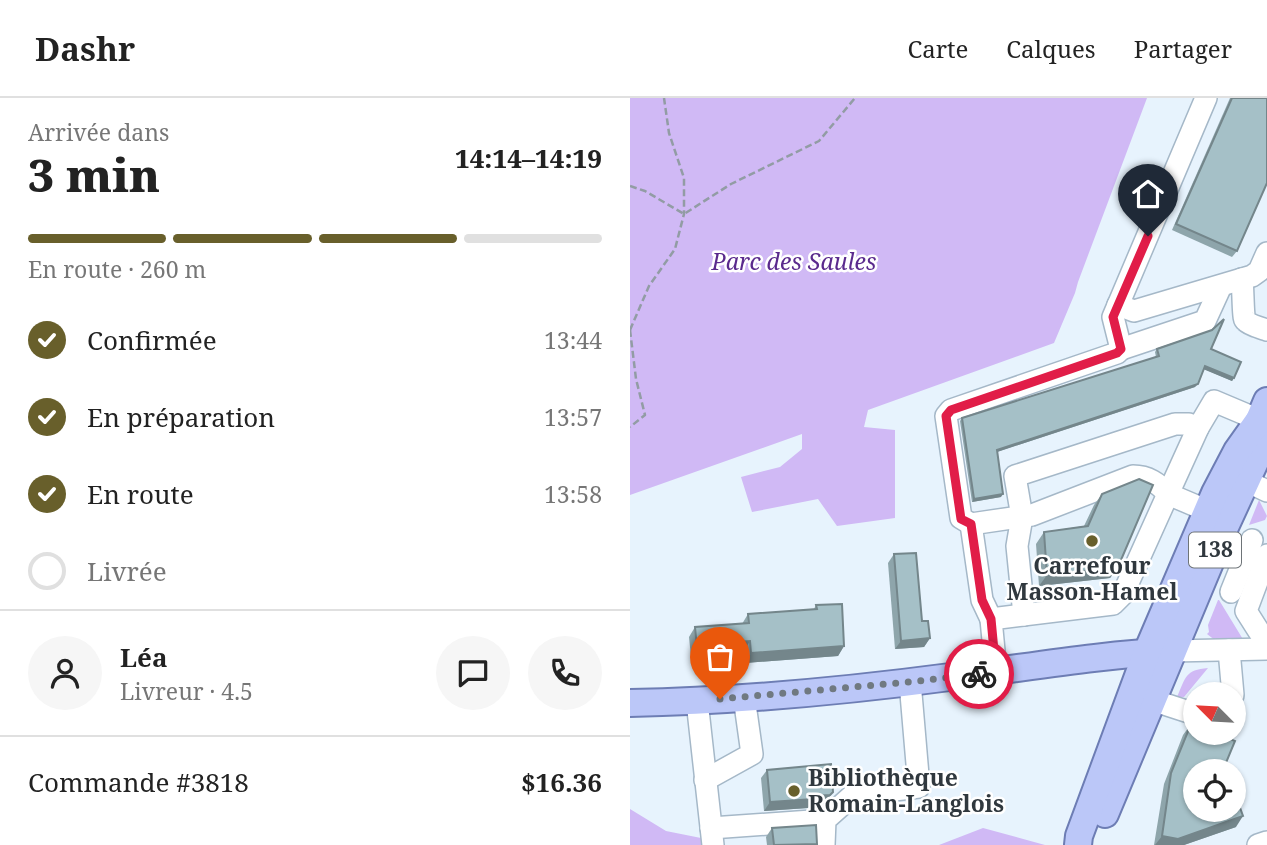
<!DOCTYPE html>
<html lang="fr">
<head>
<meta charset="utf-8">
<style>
  body { margin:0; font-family:"Noto Serif",serif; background:#f6f6f6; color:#222; height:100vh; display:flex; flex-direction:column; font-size:26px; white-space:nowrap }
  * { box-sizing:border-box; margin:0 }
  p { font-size:23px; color:#767676 }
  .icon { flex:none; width:38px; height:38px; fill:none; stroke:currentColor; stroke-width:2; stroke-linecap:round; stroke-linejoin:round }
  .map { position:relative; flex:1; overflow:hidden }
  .details { display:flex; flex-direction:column; background:#fff; width:630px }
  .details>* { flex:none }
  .needle { width:46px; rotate:294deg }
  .buttons { position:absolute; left:553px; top:584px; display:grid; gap:14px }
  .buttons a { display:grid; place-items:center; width:63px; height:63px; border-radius:50%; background:#fff; box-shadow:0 2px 5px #0004; font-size:35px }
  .pin { position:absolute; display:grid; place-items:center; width:60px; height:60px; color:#fff; margin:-72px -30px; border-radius:50% 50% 50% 0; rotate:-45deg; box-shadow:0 0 7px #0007 }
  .pin .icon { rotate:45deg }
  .courier { position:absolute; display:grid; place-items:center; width:70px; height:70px; margin:-35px; border:5px solid #e11d48; border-radius:50%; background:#fff; color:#222; box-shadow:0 2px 9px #0007 }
  .head em { font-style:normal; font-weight:800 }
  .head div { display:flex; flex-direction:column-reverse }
  .head { display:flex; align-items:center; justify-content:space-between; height:119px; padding:0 28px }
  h1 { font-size:46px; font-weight:800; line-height:52px }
  .bar { display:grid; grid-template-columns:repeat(4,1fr); gap:10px 7px; align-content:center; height:84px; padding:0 28px }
  .bar i { height:9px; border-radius:5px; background:#e0e0e0 }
  .bar .selected { background:#685f2b }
  .bar p { grid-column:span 4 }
  .line { display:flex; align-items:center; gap:18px; padding:0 28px; border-top:2px solid #e0e0e0 }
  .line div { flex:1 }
  .round { display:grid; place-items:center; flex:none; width:74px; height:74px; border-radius:37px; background:#f6f6f6 }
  ol { padding:0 28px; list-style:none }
  li { display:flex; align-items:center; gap:21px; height:77px }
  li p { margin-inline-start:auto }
  li .icon { padding:7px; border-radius:50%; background:#685f2b; color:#fff; stroke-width:4 }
  li:last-child { color:#767676 }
  li i { width:38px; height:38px; border:4px solid #e0e0e0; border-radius:50% }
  header { display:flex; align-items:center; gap:42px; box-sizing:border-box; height:98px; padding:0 35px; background:#fff; border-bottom:2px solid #e0e0e0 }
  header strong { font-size:33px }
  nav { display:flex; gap:38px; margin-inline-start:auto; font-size:24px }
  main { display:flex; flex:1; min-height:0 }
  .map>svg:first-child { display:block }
</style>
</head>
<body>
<header>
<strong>Dashr</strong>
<nav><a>Carte</a><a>Calques</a><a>Partager</a></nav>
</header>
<main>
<section class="details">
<div class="head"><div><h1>3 min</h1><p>Arrivée dans</p></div><em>14:14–14:19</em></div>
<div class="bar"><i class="selected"></i><i class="selected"></i><i class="selected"></i><i></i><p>En route · 260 m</p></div>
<ol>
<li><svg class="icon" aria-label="check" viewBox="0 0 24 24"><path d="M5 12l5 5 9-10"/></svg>Confirmée<p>13:44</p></li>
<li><svg class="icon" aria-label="check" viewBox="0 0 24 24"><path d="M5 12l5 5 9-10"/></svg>En préparation<p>13:57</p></li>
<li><svg class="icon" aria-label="check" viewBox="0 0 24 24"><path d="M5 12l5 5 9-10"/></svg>En route<p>13:58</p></li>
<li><i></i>Livrée</li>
</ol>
<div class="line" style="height:126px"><a class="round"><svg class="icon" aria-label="person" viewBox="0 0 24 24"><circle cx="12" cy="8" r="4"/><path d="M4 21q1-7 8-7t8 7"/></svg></a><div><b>Léa</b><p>Livreur · 4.5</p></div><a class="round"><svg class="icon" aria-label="chat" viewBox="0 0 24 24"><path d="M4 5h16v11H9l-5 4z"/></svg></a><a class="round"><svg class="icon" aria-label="phone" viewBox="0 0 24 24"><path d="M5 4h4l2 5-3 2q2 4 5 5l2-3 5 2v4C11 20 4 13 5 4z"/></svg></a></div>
<div class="line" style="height:91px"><div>Commande #3818</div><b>$16.36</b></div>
</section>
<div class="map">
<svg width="637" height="747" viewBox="0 0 637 747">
  <rect width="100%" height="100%" fill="#e7f3fd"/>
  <g fill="#d0b9f5">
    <path d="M0 0H517L448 184 445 195 424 245 238 312 234 329 265 332V420L207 428 188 401 122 414 111 379 150 369 172 351V336L0 397Z"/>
    <path d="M629 402 637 418 635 422 619 427Z"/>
    <path d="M588 502H589L614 543H586L577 536 579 534 578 527Z"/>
    <path d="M578 570 554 599H547C556 579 555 572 578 570Z"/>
    <path d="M0 711 36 733 76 741 77 747H0Z"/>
    <path d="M353 730 415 747H309Z"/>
  </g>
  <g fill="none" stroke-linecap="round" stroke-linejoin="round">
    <defs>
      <g id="minor">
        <path d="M612 181C613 188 613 221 615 222 619 227 631 230 637 232"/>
        <path d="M488 207 504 213 622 178 629 173 637 155"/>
        <path d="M491 251 575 223 591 188"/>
        <path d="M616 383 637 393"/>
        <path d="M341 426 331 420 316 318 321 312 487 255 491 251 483 219 576 0"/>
        <path d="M637 457 616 513 637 546"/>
        <path d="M601 494 622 442"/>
        <path d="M394 517 387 448 392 419 385 378 545 326H559L568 330"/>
        <path d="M361 521 352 502 341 426 402 417 503 378C518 378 528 385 538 396L568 330 584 303 629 322"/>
        <path d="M599 552 603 597"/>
        <path d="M542 553 637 551"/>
        <path d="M366 574 361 521 483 506 493 496 538 396 578 413"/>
        <path d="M522 602 565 616"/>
        <path d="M67 603 83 747"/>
        <path d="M75 682 122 656 114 599"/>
        <path d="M81 730 195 722"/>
        <path d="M194 747 195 722 223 697 289 689 280 584"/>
        <path d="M628 747 637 744"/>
      </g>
      <g id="major">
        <path d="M0 605C106 603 214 593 320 579 394 570 468 557 542 553"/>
        <path d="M475 716 594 431 630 353 629 322"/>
        <path d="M448 747 449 738 517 554 585 395 607 353 629 322 637 303"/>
      </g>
    </defs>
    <use href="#minor" stroke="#a5b8c8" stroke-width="24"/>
    <use href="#major" stroke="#6d7db4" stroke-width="30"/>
    <g stroke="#929ca4" stroke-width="2.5" stroke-dasharray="7 3.5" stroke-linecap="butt">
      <path d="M0 88 15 93 54 116 101 86 189 43 225 0"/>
      <path d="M0 232 19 188 45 151 54 116V80L39 35 34 0"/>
      <path d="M0 232 6 281 15 317 0 329"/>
    </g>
    <use href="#minor" stroke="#fff" stroke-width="21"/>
    <use href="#major" stroke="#bbc7f8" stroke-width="26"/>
  </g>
  <g fill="#8ea5ab">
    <path d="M600 0H637L607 153 602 159 542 132Z"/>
    <path d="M527 251H581L604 280 602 283 574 271 565 289 367 354 371 399 342 404 330 323 332 320 526 259 525 254Z"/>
    <path d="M472 396 488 469 480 480 409 488 406 446 414 434 454 428 464 407Z"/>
    <path d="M264 456 300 540 294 549 265 551 258 465Z"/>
    <path d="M186 507 214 548 208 558 115 565 114 553 93 554 86 567 62 569 59 539 65 529 112 526 118 516 184 511Z"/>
    <path d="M561 626 593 672 592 674H565V712L606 729 554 747H524L534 686 553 637Z"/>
    <path d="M137 672 203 694 194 706 180 707 178 710 134 713 131 680Z"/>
    <path d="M142 730 187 746V747H137L136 739Z"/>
  </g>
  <g fill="#74868b">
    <path d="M575 268 604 280 602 283 573 271Z"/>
    <path d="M568 286 565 289 364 355 367 352Z"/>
    <path d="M373 396 371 399 342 404 344 401Z"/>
    <path d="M488 469 480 480 409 488 417 477Z"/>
    <path d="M300 540 294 549 265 551 271 543Z"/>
    <path d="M120 543 114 553 86 554 93 545Z"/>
    <path d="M214 548 208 558 115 565 121 555Z"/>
    <path d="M93 558 86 567 62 569 68 560Z"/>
    <path d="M584 669 593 672 592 674H581Z"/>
    <path d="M203 694 194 706 180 707 178 710 134 713 140 704 184 698Z"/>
    <path d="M613 718 606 729 554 747H525L532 738Z"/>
  </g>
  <g fill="#a5c0c7" stroke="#74868b" stroke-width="2">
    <path d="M602 0H637V85L607 153 546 126Z"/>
    <path d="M594 221 581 251 611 264 604 280 575 268 568 286 367 352 373 396 344 401 332 320 529 258 527 251 582 232Z"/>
    <path d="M509 381 523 387 488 469 417 477 414 434 458 428 472 396Z"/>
    <path d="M286 455 292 523H298L300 540 271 543 264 456Z"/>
    <path d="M212 506 214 548 121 555 120 543 93 545V558L68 560 65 529 119 525 118 516 187 511 186 507Z"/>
    <path d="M561 626 565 628V635H585L605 643 593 672 584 669 583 674H565V712H604V708L609 707 613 718 548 741 532 738 541 675Z"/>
    <path d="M201 666 203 694 200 697 184 698V701L140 704 137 672Z"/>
    <path d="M186 727 187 746 144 747 142 730Z"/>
  </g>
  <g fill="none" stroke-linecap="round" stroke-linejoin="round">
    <path stroke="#707981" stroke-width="7" stroke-dasharray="0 12.6" d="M90 601 279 584 349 576"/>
    <path stroke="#e11d48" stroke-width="9" d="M349 576 366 574 361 521 352 502 341 426 331 421 316 318 321 312 487 255 491 251 483 219 518 138"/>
  </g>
  <g fill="#685f2b" stroke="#fff" stroke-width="2.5">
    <circle cx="462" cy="443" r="7"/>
    <circle cx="164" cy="693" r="7"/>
  </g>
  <g text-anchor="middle" stroke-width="5" stroke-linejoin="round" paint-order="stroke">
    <rect fill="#fff" stroke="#6e7478" stroke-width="2" x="559" y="434.5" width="52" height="35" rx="5"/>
    <g font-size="21" font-weight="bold" fill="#30383e">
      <text x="585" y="459">138</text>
    </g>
    <g font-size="23" font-style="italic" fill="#5a2a8d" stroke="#fff">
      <text x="164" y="172">Parc des Saules</text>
    </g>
    <g font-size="23" font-weight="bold" fill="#30383e" stroke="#fff">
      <text x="462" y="476">Carrefour<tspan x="462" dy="26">Masson-Hamel</tspan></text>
      <text x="178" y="688" text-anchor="start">Bibliothèque<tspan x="178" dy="26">Romain-Langlois</tspan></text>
    </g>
  </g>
</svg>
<div class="buttons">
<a><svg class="needle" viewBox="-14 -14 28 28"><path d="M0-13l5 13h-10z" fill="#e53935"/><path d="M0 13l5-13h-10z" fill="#767676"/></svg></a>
<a><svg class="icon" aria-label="locate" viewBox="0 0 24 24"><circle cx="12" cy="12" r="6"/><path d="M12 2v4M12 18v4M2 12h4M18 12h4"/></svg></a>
</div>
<div class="pin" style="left:90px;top:601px;background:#ea580c"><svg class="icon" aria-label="bag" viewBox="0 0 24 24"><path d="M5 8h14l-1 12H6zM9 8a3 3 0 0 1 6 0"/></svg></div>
<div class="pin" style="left:518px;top:138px;background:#1f2937"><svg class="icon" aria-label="home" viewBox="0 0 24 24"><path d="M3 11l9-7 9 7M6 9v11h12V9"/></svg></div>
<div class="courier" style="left:349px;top:576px"><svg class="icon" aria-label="bike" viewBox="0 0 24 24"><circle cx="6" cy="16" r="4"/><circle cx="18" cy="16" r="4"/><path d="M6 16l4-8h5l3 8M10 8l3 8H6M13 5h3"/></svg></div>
</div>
</main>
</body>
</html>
